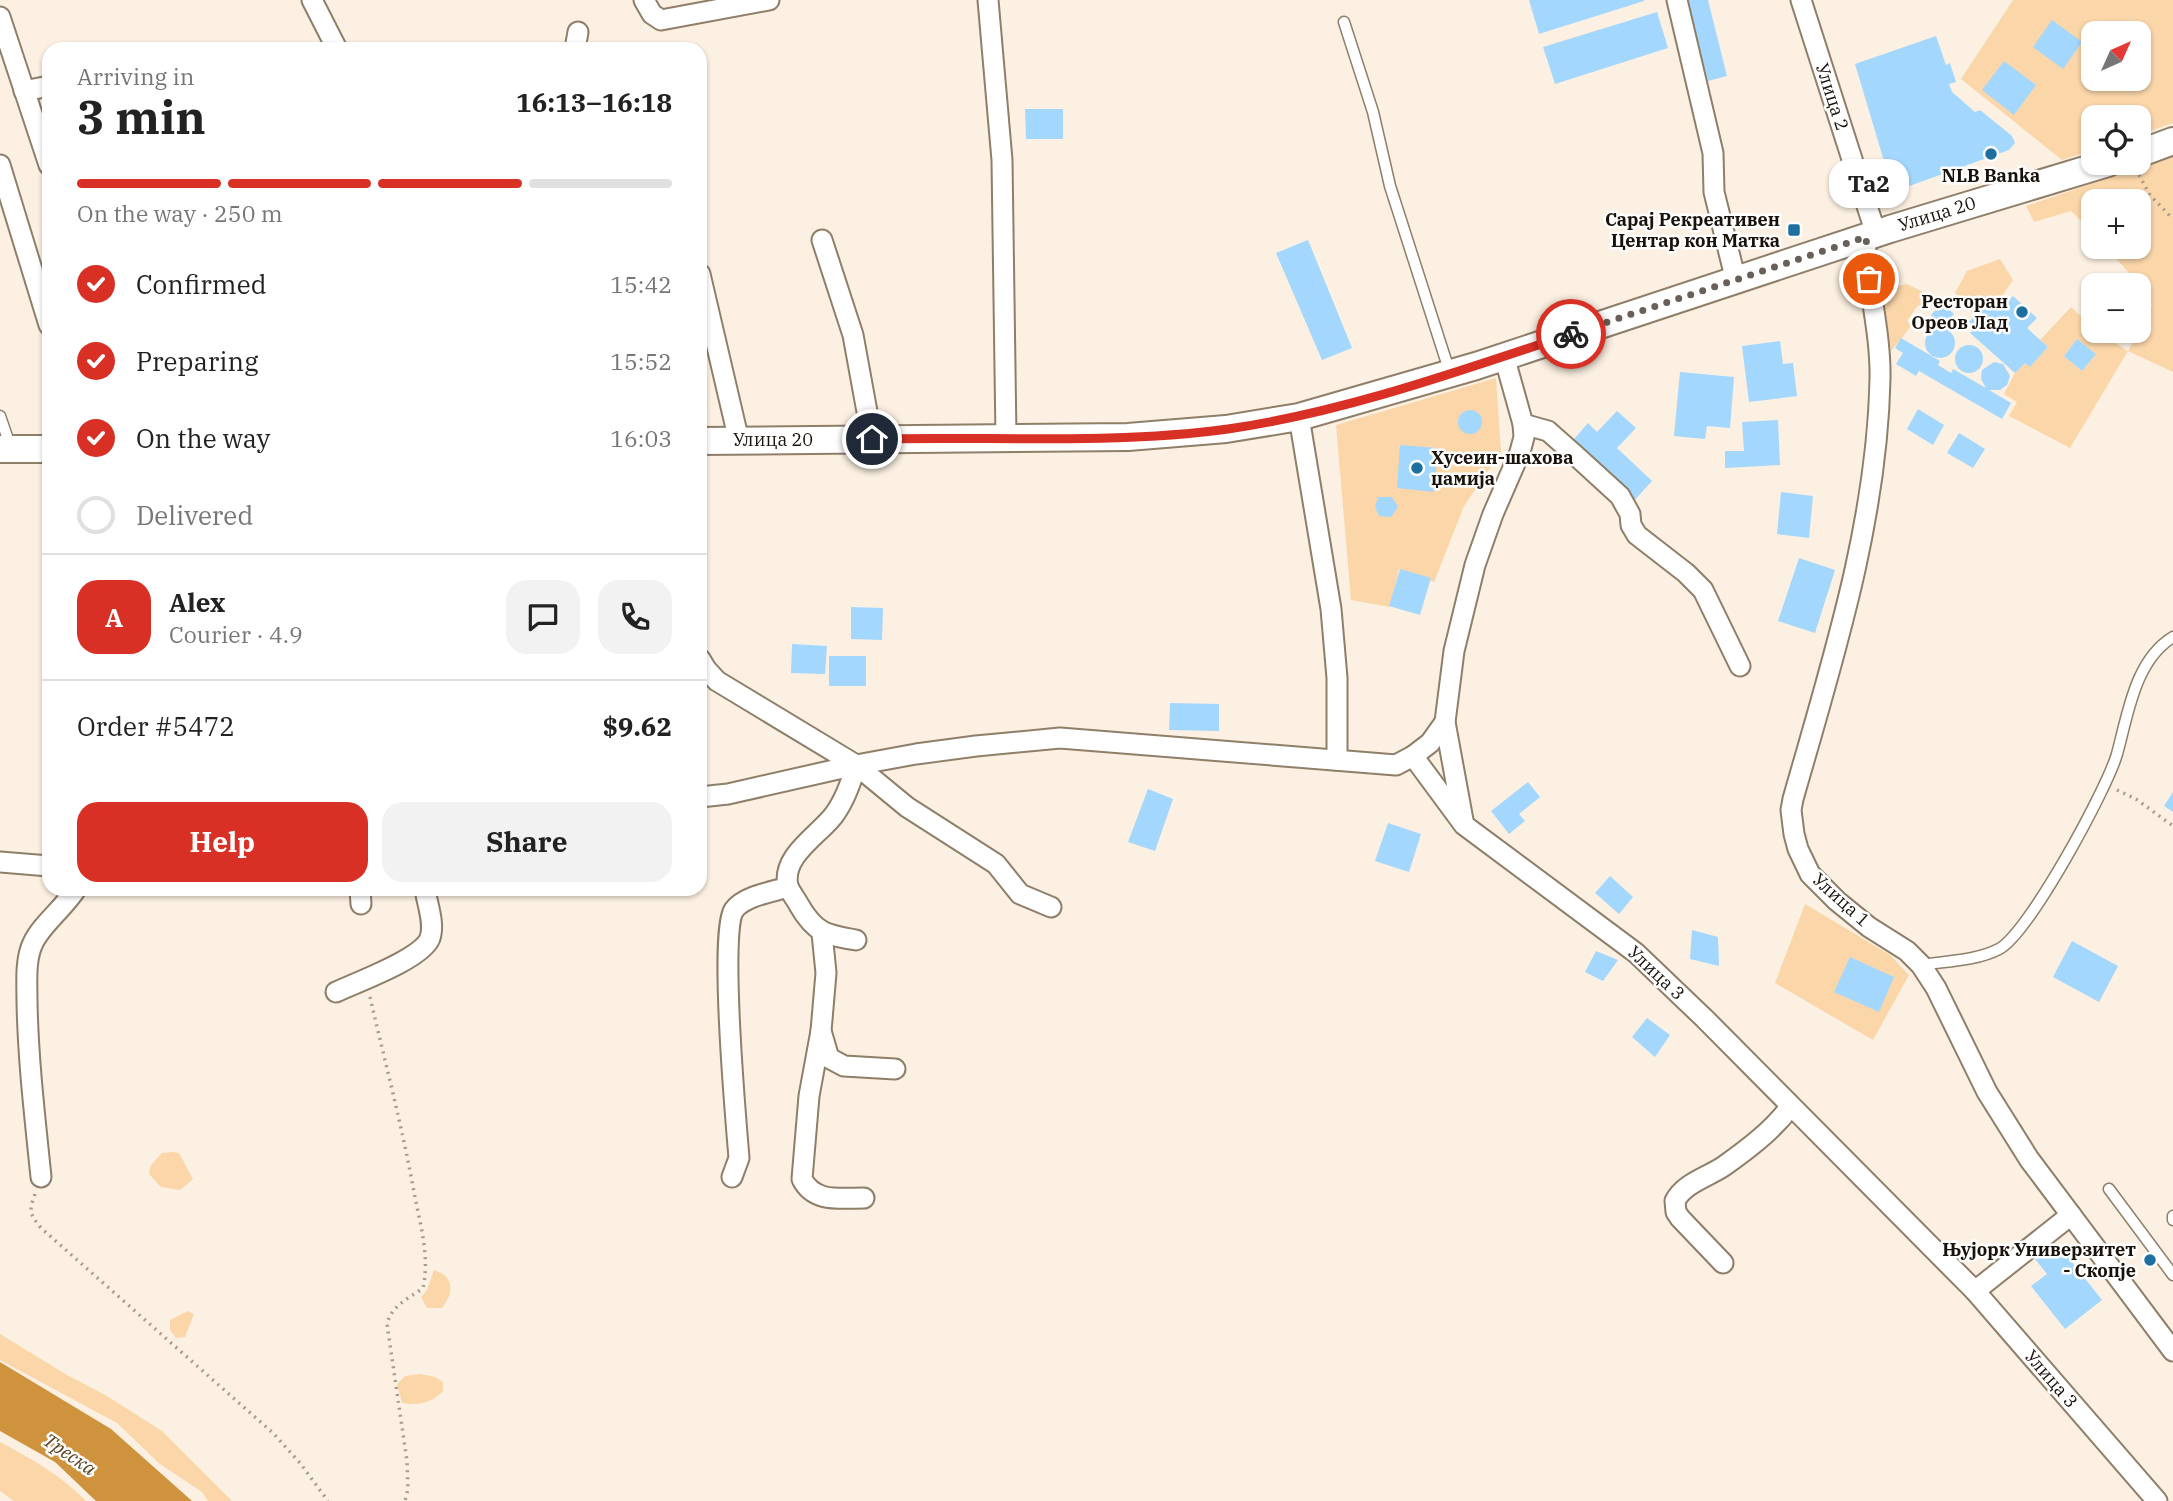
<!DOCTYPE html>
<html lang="en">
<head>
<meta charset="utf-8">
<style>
  body { margin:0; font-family:"IBM Plex Serif",serif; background:#f2f2f2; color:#222; height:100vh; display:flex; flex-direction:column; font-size:26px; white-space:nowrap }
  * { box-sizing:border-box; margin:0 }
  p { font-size:23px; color:#767676 }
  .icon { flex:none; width:38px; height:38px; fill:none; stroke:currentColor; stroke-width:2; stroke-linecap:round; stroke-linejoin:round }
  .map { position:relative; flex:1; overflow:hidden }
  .drawer { position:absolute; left:42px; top:42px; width:665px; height:854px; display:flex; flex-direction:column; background:#fff; border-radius:21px; box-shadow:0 2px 5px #0004 }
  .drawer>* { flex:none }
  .needle { width:46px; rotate:45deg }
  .buttons { position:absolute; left:2081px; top:21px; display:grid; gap:14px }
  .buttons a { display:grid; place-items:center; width:70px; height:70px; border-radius:14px; background:#fff; box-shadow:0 2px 5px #0004; font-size:35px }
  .pin { position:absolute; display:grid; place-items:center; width:60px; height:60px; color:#fff; margin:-30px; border:4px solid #fff; border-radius:50%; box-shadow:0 2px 7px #0007 }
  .courier { position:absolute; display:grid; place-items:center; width:70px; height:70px; margin:-35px; border:5px solid #d93025; border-radius:50%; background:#fff; color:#222; box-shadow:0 2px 9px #0007 }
  .bubble { position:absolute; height:49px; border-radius:21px; background:#fff; box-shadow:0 2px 5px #0004; font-size:23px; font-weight:700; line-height:49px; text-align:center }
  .overview em { font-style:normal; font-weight:700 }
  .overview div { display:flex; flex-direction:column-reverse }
  .overview { display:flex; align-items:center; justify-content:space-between; height:119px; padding:0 35px }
  h1 { font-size:46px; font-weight:700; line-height:52px }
  .bar { display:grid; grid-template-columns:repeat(4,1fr); gap:10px 7px; align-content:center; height:84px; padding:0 35px }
  .bar i { height:9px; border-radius:5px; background:#e0e0e0 }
  .bar .on { background:#d93025 }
  .bar p { grid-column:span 4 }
  .line { display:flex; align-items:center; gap:18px; padding:0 35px; border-top:2px solid #e0e0e0 }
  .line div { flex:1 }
  .round { display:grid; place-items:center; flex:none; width:74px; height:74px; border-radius:21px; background:#f2f2f2 }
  ol { padding:0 35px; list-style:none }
  li { display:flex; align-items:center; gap:21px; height:77px }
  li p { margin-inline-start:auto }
  li .icon { padding:7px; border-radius:50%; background:#d93025; color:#fff; stroke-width:4 }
  li:last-child { color:#767676 }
  li i { width:38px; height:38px; border:4px solid #e0e0e0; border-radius:50% }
  .primary-button { display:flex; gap:14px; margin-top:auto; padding:14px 35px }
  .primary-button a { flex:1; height:80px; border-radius:21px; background:#d93025; color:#fff; font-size:28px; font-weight:700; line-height:80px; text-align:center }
  .primary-button a+a { background:#f2f2f2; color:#222 }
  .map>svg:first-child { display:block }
</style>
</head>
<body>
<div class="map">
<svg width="2173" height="1501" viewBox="0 0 2173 1501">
  <rect width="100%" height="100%" fill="#fcf0e2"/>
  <g fill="#fbd6a9" fill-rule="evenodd">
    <path d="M2013 0H2173V123L2139 135 2138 117H2093V150L2062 160 1961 79ZM2093 33H2138V79H2093Z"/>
    <path d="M2173 156V372L2128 351 2070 448 2009 416 2017 402 2004 394 2015 373 2025 363 2030 367 2048 347 2040 340 2071 307 2093 328V331H2097L2128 351 2152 305 2144 290 2106 247H2138V201H2093V233L2071 211 2034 222 2026 206ZM2077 339 2096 354 2082 371 2064 356Z"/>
    <path d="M2000 259 2013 280 1998 302 1992 297 1975 315 1955 293 1967 271Z"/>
    <path d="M1907 284 1933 297 1924 309 1918 305 1907 321 1912 325 1891 351 1883 289Z"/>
    <path d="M1496 378 1501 452 1464 506 1434 582 1399 569 1390 607 1351 600 1336 425Z"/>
    <path d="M1805 904 1890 955 1909 975 1873 1040 1775 983Z"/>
    <path d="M173 1152 179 1153 193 1179 180 1190 161 1187 149 1174 151 1165 162 1153Z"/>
    <path d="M434 1270C455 1277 454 1293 442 1308H427L421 1297 427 1290Z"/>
    <path d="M188 1311 194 1314 185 1337 176 1338 170 1330V1320Z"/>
    <path d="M0 1334 67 1375 107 1396 162 1431 232 1501H208L202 1492 160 1464 117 1423 0 1360Z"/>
    <path d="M420 1374 435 1377 443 1382V1391C431 1403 419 1406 402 1403L397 1384 405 1376Z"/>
    <path d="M0 1442C30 1458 62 1476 86 1501H14L0 1491Z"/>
  </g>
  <path fill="#cf923d" d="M0 1362 111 1429 192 1501H96L55 1462 0 1431Z"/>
  <g fill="#a4d7fd">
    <path d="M1529 0H1644V1L1539 34Z"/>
    <path d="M1687 0H1708L1727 76 1708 81Z"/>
    <path d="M1657 12 1668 48 1555 84 1543 47Z"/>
    <path d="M2052 20 2082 42 2063 69 2033 47Z"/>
    <path d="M1936 36 1946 65 1950 63 1956 82 1949 84 1952 92 1975 112 1980 110 2012 136 2015 143 2009 150 1901 189 1893 183 1887 171 1855 64Z"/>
    <path d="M2004 61 2036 85 2014 115 1982 90Z"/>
    <path d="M1025 109H1063V139H1026Z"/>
    <path d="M1308 240 1352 348 1322 360 1276 253Z"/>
    <path d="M2013 296 2037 318 2027 328 2048 347 2030 367 2025 363 2015 373 1970 333 1975 327 1969 322 1992 297 2003 307Z"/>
    <path d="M1942 303 1954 314 1942 326 1931 315Z"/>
    <circle cx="1940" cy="343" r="15"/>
    <path d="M1901 338 1940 361 1938 365 1951 373 1953 369 1986 388 1981 379 1982 370 1994 362 2003 364 2010 376 2007 385 2000 390H1989L2011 403 2002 419 1919 371 1916 376 1896 364 1903 353 1895 348Z"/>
    <path d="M2077 339 2096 354 2082 371 2064 356Z"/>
    <path d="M1780 341 1783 364 1793 363 1797 396 1749 402 1742 346Z"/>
    <circle cx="1969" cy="359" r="14"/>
    <path d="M1680 372 1734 377 1730 428 1707 426 1705 439 1674 436Z"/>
    <path d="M1918 409 1944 425 1933 445 1907 429Z"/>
    <circle cx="1470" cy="422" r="12"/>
    <path d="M1617 411 1636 428 1617 448 1652 481 1631 504 1568 446 1588 423 1597 432Z"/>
    <path d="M1778 420 1780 465 1725 468V451H1744L1742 422Z"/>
    <path d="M1959 433 1985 449 1973 468 1947 453Z"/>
    <path d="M1400 445 1438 448 1434 492 1397 488Z"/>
    <path d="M1781 492 1813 496 1809 538 1777 534Z"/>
    <path d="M1378 497H1392L1398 507 1391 517 1379 516 1375 507Z"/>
    <path d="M1799 558 1835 570 1815 633 1778 621Z"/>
    <path d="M1400 569 1431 578 1420 615 1389 606Z"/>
    <path d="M851 607 883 608 882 640 851 639Z"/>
    <path d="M792 644 827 646 825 674 791 673Z"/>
    <rect x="829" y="656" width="37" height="30"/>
    <path d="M1170 703 1219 704V731L1169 730Z"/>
    <path d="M1528 782 1540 797 1519 814 1525 821 1509 834 1491 811Z"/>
    <path d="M1148 789 1173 799 1155 851 1128 842Z"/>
    <path d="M2173 792V812L2164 806Z"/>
    <path d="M1388 823 1421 834 1409 872 1375 861Z"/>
    <path d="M1610 876 1633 897 1619 914 1595 893Z"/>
    <path d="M1692 930 1718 937 1719 966 1690 959Z"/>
    <path d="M2072 941 2118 966 2099 1002 2053 977Z"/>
    <path d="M1596 951 1618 960 1603 981 1585 972Z"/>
    <path d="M1850 957 1894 977 1879 1012 1834 992Z"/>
    <path d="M1647 1018 1670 1035 1655 1057 1632 1037Z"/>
    <path d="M2057 1243 2102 1300 2065 1329 2031 1286 2047 1274 2035 1259Z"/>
  </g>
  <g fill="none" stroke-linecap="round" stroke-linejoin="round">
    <defs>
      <g id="lane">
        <path d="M1344 22 1373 112 1390 186 1450 373"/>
        <path d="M0 416 11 448"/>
        <path d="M1921 965C1946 961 1976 961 1999 949 2029 933 2107 789 2117 754 2128 714 2135 660 2173 637"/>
        <path d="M2109 1189 2173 1275"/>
        <path d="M2173 1216V1220"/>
      </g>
      <g id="street">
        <path d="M312 0 337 49"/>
        <path d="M644 0 652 14 661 20 769 0"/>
        <path d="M988 0 1002 160 1006 438"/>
        <path d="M1677 0 1713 153 1714 192 1736 281"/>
        <path d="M1801 0 1876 234"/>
        <path d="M0 17 49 165"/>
        <path d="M575 49 578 32"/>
        <path d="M24 91 49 86"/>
        <path d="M0 165 49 325"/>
        <path d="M1865 237C1867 284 1881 332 1880 379 1877 523 1832 662 1793 799L1791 810 1794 834 1798 849 1810 874 1837 901 1869 927 1907 951 1921 965 1936 988 1987 1092 2029 1159 2173 1351"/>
        <path d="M822 240 853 335 872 439"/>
        <path d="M700 274 739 441"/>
        <path d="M1299 417 1331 609 1337 678V760"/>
        <path d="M1523 424 1548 431 1574 454 1620 496 1630 514 1631 525 1637 535 1686 573 1703 590 1740 666"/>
        <path d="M700 659 706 669 717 681 856 765 907 807 996 864 1020 894 1051 907"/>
        <path d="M1413 756 1430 743 1445 722"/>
        <path d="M700 797 728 794 856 765 916 754 976 746 1060 738 1396 765 1413 756 1464 825 1636 953 1704 1018 1975 1291 2157 1501"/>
        <path d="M1463 820 1445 722 1454 651 1475 565 1493 514 1520 452 1524 437 1523 424 1504 356"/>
        <path d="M0 862 49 866"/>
        <path d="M360 889 361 904"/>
        <path d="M822 933 826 973 821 1031 829 1058 844 1066 895 1069"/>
        <path d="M856 940C826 935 815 933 799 905 796 899 790 892 788 886 781 856 819 835 834 815 845 800 851 783 856 765"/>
        <path d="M336 992C357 982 422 959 430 938 435 923 427 904 425 889"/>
        <path d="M821 1031 809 1096 802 1179C814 1203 840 1198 864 1198"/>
        <path d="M41 1177C35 1118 28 1060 27 1001 27 983 25 959 33 943 41 925 64 908 76 889"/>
        <path d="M732 1177 739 1158C736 1122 719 930 734 910 744 896 772 892 788 887"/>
        <path d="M1723 1263 1680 1218 1676 1212 1675 1201C1684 1183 1708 1177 1724 1166 1748 1149 1773 1130 1790 1107"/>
        <path d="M1975 1291 2071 1215"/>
      </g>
      <g id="secondary">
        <path d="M2138 154 2173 141"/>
        <path d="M700 441 1128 437 1226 429 1299 417 1476 366 1890 229 2108 163"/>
        <path d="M0 449H49"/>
      </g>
    </defs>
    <use href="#lane" stroke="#8f7e68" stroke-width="13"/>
    <use href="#street" stroke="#8f7e68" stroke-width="23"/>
    <use href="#secondary" stroke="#8f7e68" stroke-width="30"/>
    <g stroke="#a59b8f" stroke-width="3.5" stroke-dasharray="2 5" stroke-linecap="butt">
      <path d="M2139 175 2150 195 2173 219"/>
      <path d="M2117 790 2136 799 2173 826"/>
      <path d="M370 997C385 1062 402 1126 414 1192 420 1224 430 1256 423 1288 408 1299 392 1305 387 1324L407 1461 408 1489 405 1501"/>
      <path d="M35 1194C29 1211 29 1213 41 1228L273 1433 300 1463 328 1501"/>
    </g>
    <use href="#lane" stroke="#fff" stroke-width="10"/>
    <use href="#street" stroke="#fff" stroke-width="19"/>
    <use href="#secondary" stroke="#fff" stroke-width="26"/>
  </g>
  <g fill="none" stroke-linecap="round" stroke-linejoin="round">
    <path stroke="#686056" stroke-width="7" stroke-dasharray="0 12.6" d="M1571 334 1866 237 1869 279"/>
    <path stroke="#d93025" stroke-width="9" d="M872 439C990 436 1111 445 1228 429 1345 412 1459 371 1571 334"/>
  </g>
  <g fill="#1d6fa0" stroke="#fff" stroke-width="2.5">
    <circle cx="1991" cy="154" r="7"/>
    <rect x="1787" y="223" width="14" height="14" rx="3.5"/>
    <circle cx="2022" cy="312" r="7"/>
    <circle cx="1417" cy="468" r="7"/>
    <circle cx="2150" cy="1260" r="7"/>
  </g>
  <g text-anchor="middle" stroke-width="5" stroke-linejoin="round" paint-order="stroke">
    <g font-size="18" fill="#19120a" stroke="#fff">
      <text transform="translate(1832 97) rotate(72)" y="6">Улица 2</text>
      <text transform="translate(1937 214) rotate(-17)" y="6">Улица 20</text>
      <text x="773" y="446">Улица 20</text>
      <text transform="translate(1841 900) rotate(42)" y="6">Улица 1</text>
      <text transform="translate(1656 973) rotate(43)" y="6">Улица 3</text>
      <text transform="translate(2051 1379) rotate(49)" y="6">Улица 3</text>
    </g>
    <g font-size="18" font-weight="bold" fill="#19120a" stroke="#fff" text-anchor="end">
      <text x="1991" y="182" text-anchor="middle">NLB Banka</text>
      <text x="1780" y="226">Сарај Рекреативен<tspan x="1780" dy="21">Центар кон Матка</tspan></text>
      <text x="2008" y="308">Ресторан<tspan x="2008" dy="21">Ореов Лад</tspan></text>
      <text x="1431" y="464" text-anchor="start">Хусеин-шахова<tspan x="1431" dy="21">џамија</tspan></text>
      <text x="2136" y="1256">Њујорк Универзитет<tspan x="2136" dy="21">- Скопје</tspan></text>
    </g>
    <g font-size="19" font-style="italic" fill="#593f1d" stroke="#fff">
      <text transform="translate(70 1454) rotate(34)" y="7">Треска</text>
    </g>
  </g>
</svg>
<div class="buttons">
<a><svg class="needle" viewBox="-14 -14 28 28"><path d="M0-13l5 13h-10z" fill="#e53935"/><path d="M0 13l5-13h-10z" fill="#767676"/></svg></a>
<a><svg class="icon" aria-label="locate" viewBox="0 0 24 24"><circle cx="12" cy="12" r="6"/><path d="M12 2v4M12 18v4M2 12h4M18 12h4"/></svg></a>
<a>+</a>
<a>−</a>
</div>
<div class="pin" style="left:1869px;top:279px;background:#ea580c"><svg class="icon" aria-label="bag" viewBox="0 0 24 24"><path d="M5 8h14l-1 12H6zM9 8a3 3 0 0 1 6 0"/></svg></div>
<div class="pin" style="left:872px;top:439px;background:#1f2937"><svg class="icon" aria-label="home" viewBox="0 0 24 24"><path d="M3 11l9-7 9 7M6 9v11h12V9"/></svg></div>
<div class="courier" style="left:1571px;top:334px"><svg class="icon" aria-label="bike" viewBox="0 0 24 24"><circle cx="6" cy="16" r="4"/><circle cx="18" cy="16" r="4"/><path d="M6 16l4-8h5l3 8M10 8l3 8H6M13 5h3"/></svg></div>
<div class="bubble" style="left:1829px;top:159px;width:80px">Ta2</div>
<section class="drawer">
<div class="overview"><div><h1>3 min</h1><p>Arriving in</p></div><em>16:13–16:18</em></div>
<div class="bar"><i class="on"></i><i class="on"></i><i class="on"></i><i></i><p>On the way · 250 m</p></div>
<ol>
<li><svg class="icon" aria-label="check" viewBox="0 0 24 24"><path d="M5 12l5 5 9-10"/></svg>Confirmed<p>15:42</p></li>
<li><svg class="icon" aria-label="check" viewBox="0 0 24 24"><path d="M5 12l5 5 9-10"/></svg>Preparing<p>15:52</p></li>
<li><svg class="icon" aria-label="check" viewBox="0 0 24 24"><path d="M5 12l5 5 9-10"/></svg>On the way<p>16:03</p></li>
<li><i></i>Delivered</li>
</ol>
<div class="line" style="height:126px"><b class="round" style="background:#d93025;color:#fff">A</b><div><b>Alex</b><p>Courier · 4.9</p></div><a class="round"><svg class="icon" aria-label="chat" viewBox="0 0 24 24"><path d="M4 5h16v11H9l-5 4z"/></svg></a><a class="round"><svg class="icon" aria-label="phone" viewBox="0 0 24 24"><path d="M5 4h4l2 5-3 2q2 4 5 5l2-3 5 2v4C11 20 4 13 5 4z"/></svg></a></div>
<div class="line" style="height:91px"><div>Order #5472</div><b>$9.62</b></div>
<div class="primary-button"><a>Help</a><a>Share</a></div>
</section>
</div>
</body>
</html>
